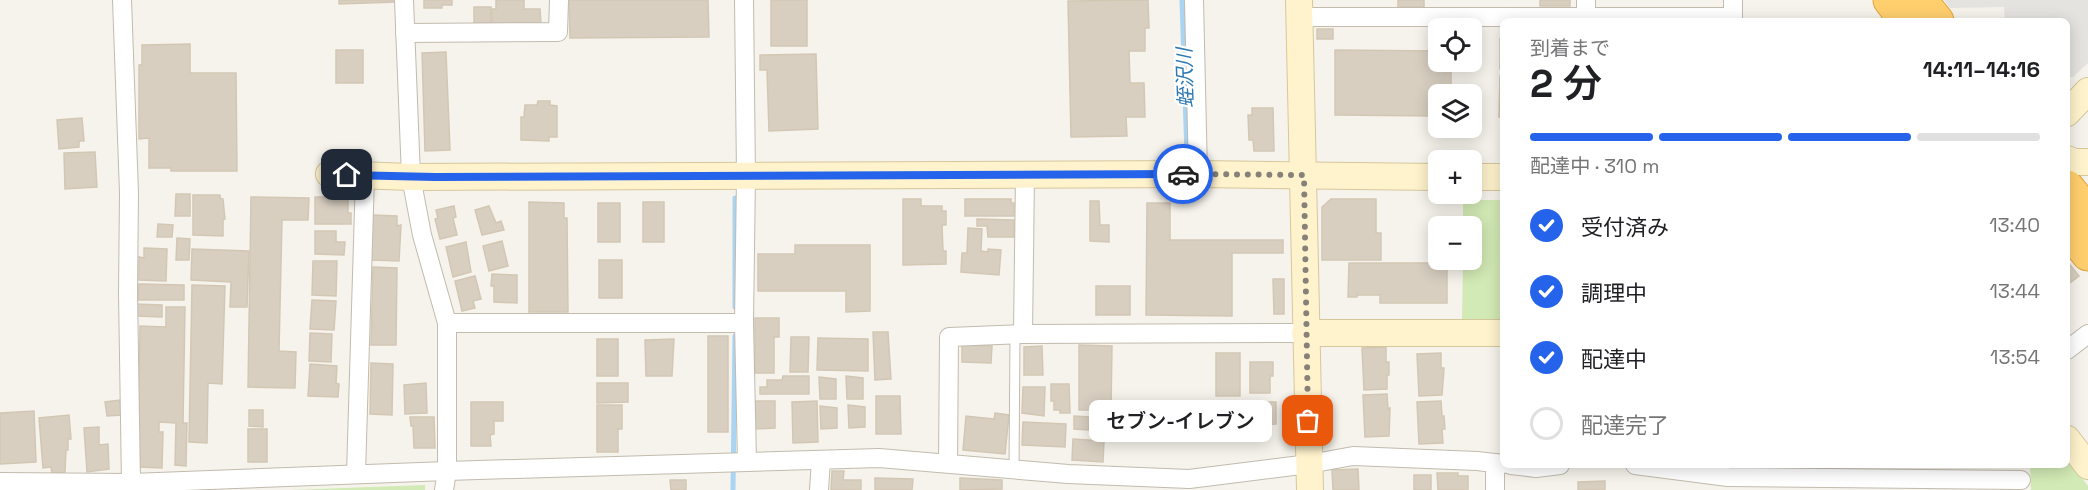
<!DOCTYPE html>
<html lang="ja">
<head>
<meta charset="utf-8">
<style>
  body { margin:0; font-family:"Space Grotesk","Noto Sans JP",sans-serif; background:#f2f2f2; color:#202124; height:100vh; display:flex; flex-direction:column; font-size:22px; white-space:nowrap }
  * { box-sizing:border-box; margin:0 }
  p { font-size:20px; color:#757577 }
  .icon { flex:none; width:33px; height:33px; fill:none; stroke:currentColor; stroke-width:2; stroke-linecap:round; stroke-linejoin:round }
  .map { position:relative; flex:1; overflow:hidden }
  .side { position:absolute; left:1500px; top:18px; width:570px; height:450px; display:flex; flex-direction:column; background:#fff; border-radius:9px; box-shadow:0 3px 15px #0003 }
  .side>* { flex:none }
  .tools { position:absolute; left:1428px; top:18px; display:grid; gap:12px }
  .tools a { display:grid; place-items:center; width:54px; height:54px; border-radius:9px; background:#fff; box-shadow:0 3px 15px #0003; font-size:30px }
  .pin { position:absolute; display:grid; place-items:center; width:51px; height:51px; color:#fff; margin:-26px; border-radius:12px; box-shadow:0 3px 9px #0006 }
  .courier { position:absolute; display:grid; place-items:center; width:60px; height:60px; margin:-30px; border:4px solid #2563eb; border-radius:50%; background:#fff; color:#222; box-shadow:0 2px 8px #0007 }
  .bubble { position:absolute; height:42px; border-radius:9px; background:#fff; box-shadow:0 3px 15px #0003; font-size:20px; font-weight:600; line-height:42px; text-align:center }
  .headline em { font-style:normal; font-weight:600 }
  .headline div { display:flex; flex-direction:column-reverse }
  .headline { display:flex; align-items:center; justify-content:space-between; height:102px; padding:0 30px }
  h1 { font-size:39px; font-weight:600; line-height:45px }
  .bar { display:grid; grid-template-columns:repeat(4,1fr); gap:9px 6px; align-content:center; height:72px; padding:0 30px }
  .bar i { height:8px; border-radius:4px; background:#e0e0e0 }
  .bar .current { background:#2563eb }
  .bar p { grid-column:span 4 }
  ol { padding:0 30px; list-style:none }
  li { display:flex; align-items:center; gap:18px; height:66px }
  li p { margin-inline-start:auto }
  li .icon { padding:6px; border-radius:50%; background:#2563eb; color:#fff; stroke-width:4 }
  li:last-child { color:#757577 }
  li i { width:33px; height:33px; border:3px solid #e0e0e0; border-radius:50% }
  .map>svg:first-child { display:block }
</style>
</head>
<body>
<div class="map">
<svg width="2088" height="490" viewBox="0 0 2088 490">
  <rect width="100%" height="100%" fill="#f6f3ec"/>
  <g fill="#d2eab5">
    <path d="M1463 200H1503V319H1462L1463 260H1472V226H1463Z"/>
    <path d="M2067 459 2088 486V490H2031L2030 465H2067Z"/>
    <path d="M425 485V490H291Z"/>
  </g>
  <path fill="#e5e3e0" d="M1944 0H2088V63L2073 77H2067V21H2005L2004 7 1950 8Z"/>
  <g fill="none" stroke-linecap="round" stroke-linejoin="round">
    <g stroke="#a9d4f2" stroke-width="5">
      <path d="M1182 0 1187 156"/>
      <path d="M735 198V307"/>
      <path d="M733 490 735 336"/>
    </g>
  </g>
  <g fill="#d8cfc1" stroke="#d3c7b4" stroke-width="1.5">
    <path d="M339 0H395V2L339 4Z"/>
    <path d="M424 0H452V5H442V8H424Z"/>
    <path d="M496 0H524V9H540L541 24H492V9H496Z"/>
    <path d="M569 0H708L709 37 570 38Z"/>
    <rect x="771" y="0" width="36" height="46"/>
    <path d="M1148 0 1149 28H1145V51H1129L1130 83H1144L1145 117H1126L1127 136 1071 137 1068 1Z"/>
    <rect x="1398" y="0" width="26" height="7"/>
    <rect x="1540" y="0" width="30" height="6"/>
    <rect x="474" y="7" width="17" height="16"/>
    <rect x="1317" y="29" width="16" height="10"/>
    <rect x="1500" y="39" width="3" height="30"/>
    <path d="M190 44V73H236L237 171H171V168H149V138L139 139V65H142V45Z"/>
    <rect x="336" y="50" width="27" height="33"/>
    <path d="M1335 50 1438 51V62H1451V94H1438V105H1435V116L1335 115Z"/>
    <path d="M446 52 450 150 425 151 422 53Z"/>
    <path d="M816 54 818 129 769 131 767 70H760V55Z"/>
    <path d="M1500 76H1503V117H1499Z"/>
    <path d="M538 101H550V105L557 106V137H549V141L521 140V117H524L525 105H537Z"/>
    <path d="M1252 108H1273L1274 151H1254L1253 140H1249L1248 115H1252Z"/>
    <path d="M82 118 84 141H79V147L59 149 57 120Z"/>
    <path d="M95 152 97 187 65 189 64 153Z"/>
    <path d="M176 194H190V216H175Z"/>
    <path d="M193 195H220V198L223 199 225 219H223V236L193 235Z"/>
    <path d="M251 197 309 198 308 220H282L279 351 296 352 295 388 248 387Z"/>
    <path d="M315 197H348V213H351V224H315Z"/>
    <path d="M903 199H921V206H942V211H946V225H942L943 251H946V264L903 265Z"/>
    <path d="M965 199H1011V203H1014V216H965Z"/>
    <path d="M1331 199H1376V233H1381V260H1322V207Z"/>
    <path d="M1090 201H1099L1100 225H1109V242L1090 241Z"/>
    <path d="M529 202 564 203V218H567L568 312H529Z"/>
    <rect x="643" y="202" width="21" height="40"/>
    <rect x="598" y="203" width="22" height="39"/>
    <path d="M1147 203H1170V240H1283V253H1232V316L1146 315Z"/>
    <path d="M454 206 456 217 453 218 457 235 440 239 435 219 438 218 436 210Z"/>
    <path d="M489 206 496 223 501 221 504 230 482 235 475 210Z"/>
    <path d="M373 215 397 216V226L401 225 399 261 371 260Z"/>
    <path d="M977 219 1014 220V237H988L987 226H977Z"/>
    <path d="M158 224 173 225 172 237H157Z"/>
    <path d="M968 228 982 229 981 251 988 252V249L1001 250 999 275 961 272 962 253H967Z"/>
    <path d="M315 231H336V242H345L344 255 315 254Z"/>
    <path d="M177 238 190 239 189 260H176Z"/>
    <path d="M502 241 508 266 489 271 483 246Z"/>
    <path d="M466 242 471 272 453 277 446 247Z"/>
    <path d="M795 245H870V311L846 312V291H758V254H795Z"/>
    <path d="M144 248 167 249 166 281 139 280V257L144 258Z"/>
    <path d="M192 249 249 251 247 307H230L231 282 191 280Z"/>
    <rect x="599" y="260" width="23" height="38"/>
    <path d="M313 261H337L336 296 312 295Z"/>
    <path d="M2067 261 2079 276 2067 285Z"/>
    <path d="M1349 263H1447V303H1380V295H1357V297H1348Z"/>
    <path d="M373 267 397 268 396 345H371Z"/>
    <path d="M492 274 517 275V303L494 302V286H491Z"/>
    <path d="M475 276 481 299 473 301 475 308 462 311 455 281Z"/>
    <path d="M1273 279H1284V314H1274Z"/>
    <path d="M139 284 184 285V300H138Z"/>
    <path d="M192 285 225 286 222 384 208 383 207 443 189 442Z"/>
    <rect x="1096" y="286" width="34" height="29"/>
    <path d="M312 300 336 301 334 330 310 329Z"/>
    <path d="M135 304 162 305V317L135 316Z"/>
    <path d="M166 307H185L183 423H187L186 466 175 465 176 423 159 422V432H163L162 468 138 467 140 326 166 327Z"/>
    <path d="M755 318H779V337H774V373H755Z"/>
    <path d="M873 332H888L891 379 875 380Z"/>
    <path d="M310 333 332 334 331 362 309 361Z"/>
    <rect x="708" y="336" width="20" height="96"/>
    <path d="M791 337H809L808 372H790Z"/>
    <path d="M818 338 868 339V371L817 370Z"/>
    <rect x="597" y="339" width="21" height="37"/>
    <path d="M674 339 672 376H646L645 340Z"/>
    <path d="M962 345 992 346 991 363 962 362Z"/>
    <path d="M1079 345 1112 346 1111 410H1079Z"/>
    <path d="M1042 346 1043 375H1024V347Z"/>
    <path d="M1386 347V362H1389V375H1387V389L1364 390 1362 348Z"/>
    <rect x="1216" y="353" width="24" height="43"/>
    <path d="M1441 353V368H1444L1442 395 1419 396 1417 354Z"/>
    <path d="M1250 362H1273V376H1270V393H1250Z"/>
    <path d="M371 363 393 364 392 415 370 414Z"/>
    <path d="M310 364 337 366 336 383 339 384 338 397 308 396Z"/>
    <path d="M783 376H809V394H760V387H767V380H782Z"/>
    <path d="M846 376 863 378V399H847Z"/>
    <path d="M819 377 836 379V399H820Z"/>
    <path d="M426 383 427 413 405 414 404 385Z"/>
    <path d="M597 383H628V402L597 403Z"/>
    <path d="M1051 384H1069L1070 413H1060V410H1054V401H1051Z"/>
    <path d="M1023 387H1045L1044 416 1022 413Z"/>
    <path d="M1387 394 1388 409 1390 408 1389 436 1365 437 1363 395Z"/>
    <path d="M876 396H900L901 434H876Z"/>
    <path d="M120 400 121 415 107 416 105 402Z"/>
    <path d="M755 401H775V428L755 429Z"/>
    <path d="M817 401 818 442 793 443 792 402Z"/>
    <path d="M1441 401 1442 416H1444L1445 429H1442L1443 443 1419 444 1417 402Z"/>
    <path d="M471 402H503V421H494V434L490 435 491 446H471Z"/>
    <path d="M1276 402V424L1219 426 1218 403Z"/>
    <path d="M597 405H622V429H618V452H597Z"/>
    <path d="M848 405 865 407V427L849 428Z"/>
    <path d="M820 406 837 408V428L821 429Z"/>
    <path d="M249 410H263V427L249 426Z"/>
    <path d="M34 411 36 462 0 464V413Z"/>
    <path d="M995 413 1009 415 1005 454 963 450 966 416 994 419Z"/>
    <path d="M69 415 71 439H68V450H66L65 472 52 474 51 467 43 468 39 418Z"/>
    <path d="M1074 416 1089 417V430L1074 429Z"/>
    <path d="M410 417H434L435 448H414L413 426H411Z"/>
    <path d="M1023 422 1066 424 1065 447 1022 445Z"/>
    <path d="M99 427V445L108 444 109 469 87 472 84 428Z"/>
    <rect x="248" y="429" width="19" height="33"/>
    <path d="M1073 439 1104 441 1103 462 1072 460Z"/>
    <path d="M1358 469 1359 490H1333L1332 470Z"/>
    <path d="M832 471H844L843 480H861V490H831Z"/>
    <path d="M1437 473H1458V476H1468V490H1438Z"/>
    <rect x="1414" y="475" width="17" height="15"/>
    <path d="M875 478 913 479 912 490H875Z"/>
    <path d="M960 478 1002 480V489L960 490Z"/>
    <path d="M670 480H686V490H671Z"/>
    <path d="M1605 481V490H1578V482Z"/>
  </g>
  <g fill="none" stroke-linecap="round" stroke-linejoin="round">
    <defs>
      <path id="lane" d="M1014 469 1015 334"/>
      <g id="street">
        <path d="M122 0 129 193 128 293 131 483"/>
        <path d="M404 0 411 177 422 235 447 323V471L444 490"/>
        <path d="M1194 0 1198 174"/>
        <path d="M1586 0V21"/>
        <path d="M1299 17H1733V0"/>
        <path d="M405 33 558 32 559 0"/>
        <path d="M447 323H744L746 176 744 0"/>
        <path d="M744 323 747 462"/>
        <path d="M1023 334 1025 175"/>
        <path d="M2067 350 2088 334"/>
        <path d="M948 463 949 337 1023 334 1305 333"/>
        <path d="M1511 465 1536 468 1560 465"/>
        <path d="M1635 465 1728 477 2021 480"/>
        <path d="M356 474 365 176"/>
        <path d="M0 482 131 483 447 471 879 458 1068 474 1189 479 1309 464 1353 456 1477 461 1503 464"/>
        <path d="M819 490 821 460"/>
        <path d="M1495 490V463"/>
      </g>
      <g id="secondary">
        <path d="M1299 0 1310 490"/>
        <path d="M2067 113 2088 91"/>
        <path d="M2067 159 2075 162H2088"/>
        <path d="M329 174 411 177 1198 174 1438 177"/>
        <path d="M1472 177H1503"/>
        <path d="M1305 333H1503"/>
        <path d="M2067 439 2088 466"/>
      </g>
      <g id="highway">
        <path d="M1890 0 1906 21"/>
        <path d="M1920 0 1937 21"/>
        <path d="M2067 187 2088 213"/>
        <path d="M2067 227 2088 254"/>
      </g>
    </defs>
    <use href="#lane" stroke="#c2bbae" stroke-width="11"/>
    <use href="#street" stroke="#c2bbae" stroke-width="20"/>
    <use href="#secondary" stroke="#d6c79b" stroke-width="28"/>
    <use href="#highway" stroke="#e0a43c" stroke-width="35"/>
    <use href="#lane" stroke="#fff" stroke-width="9"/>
    <use href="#street" stroke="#fff" stroke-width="18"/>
    <use href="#secondary" stroke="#fff3cd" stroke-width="26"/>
    <use href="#highway" stroke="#ffcf6e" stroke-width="33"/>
  </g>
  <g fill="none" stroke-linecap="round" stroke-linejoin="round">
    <path stroke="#878178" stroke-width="6" stroke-dasharray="0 10.8" d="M1183 174 1304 175 1308 421"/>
    <path stroke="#2563eb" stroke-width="8" d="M347 175 435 177 1183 174"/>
  </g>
  <g text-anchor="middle" stroke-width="4.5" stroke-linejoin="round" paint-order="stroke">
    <g font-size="20" font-style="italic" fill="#2e7ab2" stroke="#fff">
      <text transform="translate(1185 78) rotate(-92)" y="7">蛭沢川</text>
    </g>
  </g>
</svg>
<div class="tools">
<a><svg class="icon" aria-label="locate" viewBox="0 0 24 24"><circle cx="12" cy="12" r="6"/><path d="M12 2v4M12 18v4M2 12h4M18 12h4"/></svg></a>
<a><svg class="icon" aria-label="layers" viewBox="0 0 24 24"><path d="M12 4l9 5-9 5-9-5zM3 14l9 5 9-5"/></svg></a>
<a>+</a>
<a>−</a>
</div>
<div class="pin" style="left:1308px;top:421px;background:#ea580c"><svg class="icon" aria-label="bag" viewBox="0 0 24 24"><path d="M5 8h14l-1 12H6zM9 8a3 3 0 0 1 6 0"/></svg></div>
<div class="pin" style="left:347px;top:175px;background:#1f2937"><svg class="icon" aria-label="home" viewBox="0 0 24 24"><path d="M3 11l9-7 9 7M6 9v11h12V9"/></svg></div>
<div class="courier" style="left:1183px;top:174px"><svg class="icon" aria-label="car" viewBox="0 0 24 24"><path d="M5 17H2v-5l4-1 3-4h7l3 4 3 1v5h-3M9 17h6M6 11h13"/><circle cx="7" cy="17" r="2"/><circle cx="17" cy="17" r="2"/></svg></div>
<div class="bubble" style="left:1089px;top:400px;width:183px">セブン-イレブン</div>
<section class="side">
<div class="headline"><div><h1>2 分</h1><p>到着まで</p></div><em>14:11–14:16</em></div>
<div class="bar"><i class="current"></i><i class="current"></i><i class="current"></i><i></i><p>配達中 · 310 m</p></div>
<ol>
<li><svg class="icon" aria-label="check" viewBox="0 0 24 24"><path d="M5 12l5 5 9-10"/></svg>受付済み<p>13:40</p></li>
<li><svg class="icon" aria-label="check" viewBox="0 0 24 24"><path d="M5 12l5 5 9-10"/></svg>調理中<p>13:44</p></li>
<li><svg class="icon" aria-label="check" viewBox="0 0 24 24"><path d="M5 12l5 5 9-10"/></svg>配達中<p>13:54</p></li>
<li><i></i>配達完了</li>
</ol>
</section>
</div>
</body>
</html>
